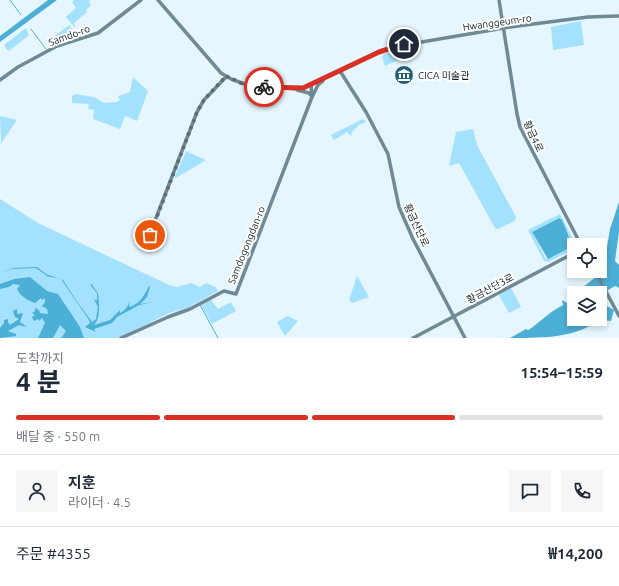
<!DOCTYPE html>
<html lang="ko">
<head>
<meta charset="utf-8">
<style>
  body { margin:0; font-family:Ubuntu,"Noto Sans KR",sans-serif; background:#f6f6f7; color:#1f2937; height:100vh; display:flex; flex-direction:column; font-size:15px; white-space:nowrap }
  * { box-sizing:border-box; margin:0 }
  p { font-size:13px; color:#747a83 }
  .icon { flex:none; width:22px; height:22px; fill:none; stroke:currentColor; stroke-width:2; stroke-linecap:round; stroke-linejoin:round }
  .map { position:relative; height:338px; overflow:hidden }
  .sheet { display:flex; flex-direction:column; background:#fff; flex:1 }
  .sheet>* { flex:none }
  .buttons { position:absolute; left:567px; top:238px; display:grid; gap:8px }
  .buttons a { display:grid; place-items:center; width:40px; height:40px; border-radius:0px; background:#fff; box-shadow:0 2px 6px #0003; font-size:20px }
  .pin { position:absolute; display:grid; place-items:center; width:34px; height:34px; color:#fff; margin:-17px; border:2px solid #fff; border-radius:50%; box-shadow:0 1px 4px #0007 }
  .courier { position:absolute; display:grid; place-items:center; width:40px; height:40px; margin:-20px; border:3px solid #d93025; border-radius:50%; background:#fff; color:#222; box-shadow:0 1px 5px #0007 }
  .head em { font-style:normal; font-weight:700 }
  .head div { display:flex; flex-direction:column-reverse }
  .head { display:flex; align-items:center; justify-content:space-between; height:68px; padding:0 16px }
  h1 { font-size:26px; font-weight:700; line-height:30px }
  .bar { display:grid; grid-template-columns:repeat(4,1fr); gap:6px 4px; align-content:center; height:48px; padding:0 16px }
  .bar i { height:5px; border-radius:3px; background:#e0e1e3 }
  .bar .active { background:#d93025 }
  .bar p { grid-column:span 4 }
  .line { display:flex; align-items:center; gap:10px; padding:0 16px; border-top:1px solid #e0e1e3 }
  .line div { flex:1 }
  .round { display:grid; place-items:center; flex:none; width:42px; height:42px; border-radius:0px; background:#f6f6f7 }
  .map>svg:first-child { display:block }
</style>
</head>
<body>
<div class="map">
<svg width="619" height="338" viewBox="0 0 619 338">
  <rect width="100%" height="100%" fill="#e6f6fe"/>
  <g fill="#a3e1fd" fill-rule="evenodd">
    <path d="M74 0H90L89 2 91 5 86 10 87 12 74 23 75 28 66 17 76 8 72 2Z"/>
    <path d="M581 21 584 45 553 50 551 27Z"/>
    <path d="M69 25 72 29 66 34 69 40 53 45 50 40Z"/>
    <path d="M26 28 29 35 9 51 7 50 4 45Z"/>
    <path d="M401 50 404 57 385 66 382 57 384 54Z"/>
    <path d="M133 77 148 91 137 121 125 116 120 129 93 119 94 110 88 109 89 104 72 103V96L75 94 94 97 104 103 117 102 120 100 118 96 130 92Z"/>
    <path d="M0 116 17 120 0 145 1 141Z"/>
    <path d="M363 119 366 122 359 125 352 132 351 136 347 132 334 140 331 135Z"/>
    <path d="M473 129 477 145 516 217 515 221 498 229 495 228 459 163 449 166 456 132Z"/>
    <path d="M186 151 206 160 174 179Z"/>
    <path d="M0 199 38 223 169 285 177 287 191 283 200 287 206 283 216 287 218 291 187 308 169 313 119 338H0Z"/>
    <path d="M560 214 576 245H574V249L548 262 544 261 528 230ZM558 218 569 235 573 246 546 259 532 232Z"/>
    <path d="M357 276 369 297 352 303 349 300Z"/>
    <path d="M511 288 521 307 509 313 499 295Z"/>
    <path d="M211 300 218 309 231 302 236 311 212 324 201 305Z"/>
    <path d="M288 316 298 321 285 336 277 322Z"/>
  </g>
  <g fill="#4cafd6">
    <path d="M48 0H57L0 42V36Z"/>
    <path d="M619 202V231L615 261 619 265V288L615 286 603 293 600 298V293H576C585 285 593 279 603 272L610 229Z"/>
    <path d="M559 218 562 220 573 246 548 259 532 232Z"/>
    <path d="M37 267 46 274 63 280 78 303 92 322 96 319 98 307 94 299 97 301V293L91 286V284H92C93 288 97 290 98 294 99 303 101 318 94 325L110 320 120 310V313C125 311 129 305 130 300L129 307C140 304 144 296 149 286L151 287H150L147 297 140 304 154 302 139 305 117 317 112 323 94 329 96 332 85 327 90 323 89 320 61 279 47 276 36 268 12 269 0 273 13 268Z"/>
    <path d="M30 277 47 291 58 294 80 327 84 338H61L66 331 60 325 53 338H38L45 323 42 318 39 321 38 319 34 321 32 317 35 315 32 313 35 311V308L39 310 40 313 48 314 47 309 42 306 45 302V298L42 300 41 298 35 303C28 301 19 295 17 289L20 285 13 284 9 287 0 289V284L14 279Z"/>
    <path d="M574 295V319H600V305L607 306 614 310 611 321 601 320 594 323 595 326 591 325C571 338 536 338 510 338L526 329 528 330 530 329C541 321 551 311 563 305L562 300 567 303Z"/>
    <path d="M17 309V314L23 313 20 322 27 327 19 325 8 331 16 334V336L0 338V328L4 323V320L8 319V322L10 325 19 319 15 317 13 311Z"/>
  </g>
  <g fill="none" stroke-linecap="round" stroke-linejoin="round">
    <g stroke="#4cafd6" stroke-width="1">
      <path d="M10 0 21 15"/>
      <path d="M31 29 46 49"/>
      <path d="M200 305 218 338"/>
    </g>
    <g stroke="#708a95" stroke-width="3.5">
      <path d="M158 0 221 73 231 79 250 86 301 89 379 52 404 45 510 27 588 17 619 16"/>
      <path d="M499 0 517 114 520 127 581 245"/>
      <path d="M340 71 366 112 388 154 399 207 413 239 465 338"/>
      <path d="M0 80 18 67 57 46 98 33 141 0"/>
      <path d="M297 90 309 93 312 97 318 85 323 81"/>
      <path d="M144 249 197 112 204 100 226 77"/>
      <path d="M595 271 619 316"/>
      <path d="M121 338 168 317 190 309 224 291 236 294 312 97 311 85"/>
      <path d="M413 338 574 253"/>
    </g>
  </g>
  <g fill="none" stroke-linecap="round" stroke-linejoin="round">
    <path stroke="#5c6c73" stroke-width="4" stroke-dasharray="0 7.2" d="M150 235 197 112 204 100 226 76 243 84 264 87"/>
    <path stroke="#d93025" stroke-width="5" d="M264 87 303 88 379 52 404 44"/>
  </g>
  <defs>
    <symbol id="museum-disc" viewBox="-11 -11 22 22"><circle r="9.5" fill="#225f76" stroke="#fff"/><path d="M0-6L6-3V-2H-6V-3ZM-5-1h2V3h-2ZM-1-1h2V3h-2ZM3-1h2V3H3ZM-6 4H6V6H-6Z" fill="#fff"/></symbol>
  </defs>
  <g fill-rule="evenodd">
    <use href="#museum-disc" x="393" y="64" width="22" height="22"/>
  </g>
  <g text-anchor="middle" stroke-width="4" stroke-linejoin="round" paint-order="stroke">
    <g font-size="10" fill="#112128" stroke="#fff">
      <text transform="translate(497 22) rotate(-8)" y="4">Hwanggeum-ro</text>
      <text transform="translate(69 35) rotate(-20)" y="4">Samdo-ro</text>
      <text transform="translate(534 136) rotate(65)" y="4">황금4로</text>
      <text transform="translate(417 225) rotate(65)" y="4">황금산단로</text>
      <text transform="translate(246 245) rotate(-68)" y="4">Samdogongdan-ro</text>
      <text transform="translate(490 288) rotate(-28)" y="4">황금산단3로</text>
    </g>
    <g font-size="10" fill="#112128" stroke="#fff" text-anchor="start">
      <text x="418" y="79">CICA 미술관</text>
    </g>
  </g>
</svg>
<div class="buttons">
<a><svg class="icon" aria-label="locate" viewBox="0 0 24 24"><circle cx="12" cy="12" r="6"/><path d="M12 2v4M12 18v4M2 12h4M18 12h4"/></svg></a>
<a><svg class="icon" aria-label="layers" viewBox="0 0 24 24"><path d="M12 4l9 5-9 5-9-5zM3 14l9 5 9-5"/></svg></a>
</div>
<div class="pin" style="left:150px;top:235px;background:#ea580c"><svg class="icon" aria-label="bag" viewBox="0 0 24 24"><path d="M5 8h14l-1 12H6zM9 8a3 3 0 0 1 6 0"/></svg></div>
<div class="pin" style="left:404px;top:44px;background:#1f2937"><svg class="icon" aria-label="home" viewBox="0 0 24 24"><path d="M3 11l9-7 9 7M6 9v11h12V9"/></svg></div>
<div class="courier" style="left:264px;top:87px"><svg class="icon" aria-label="bike" viewBox="0 0 24 24"><circle cx="6" cy="16" r="4"/><circle cx="18" cy="16" r="4"/><path d="M6 16l4-8h5l3 8M10 8l3 8H6M13 5h3"/></svg></div>
</div>
<section class="sheet">
<div class="head"><div><h1>4 분</h1><p>도착까지</p></div><em>15:54–15:59</em></div>
<div class="bar"><i class="active"></i><i class="active"></i><i class="active"></i><i></i><p>배달 중 · 550 m</p></div>
<div class="line" style="height:72px"><a class="round"><svg class="icon" aria-label="person" viewBox="0 0 24 24"><circle cx="12" cy="8" r="4"/><path d="M4 21q1-7 8-7t8 7"/></svg></a><div><b>지훈</b><p>라이더 · 4.5</p></div><a class="round"><svg class="icon" aria-label="chat" viewBox="0 0 24 24"><path d="M4 5h16v11H9l-5 4z"/></svg></a><a class="round"><svg class="icon" aria-label="phone" viewBox="0 0 24 24"><path d="M5 4h4l2 5-3 2q2 4 5 5l2-3 5 2v4C11 20 4 13 5 4z"/></svg></a></div>
<div class="line" style="height:52px"><div>주문 #4355</div><b>₩14,200</b></div>
</section>
</body>
</html>
